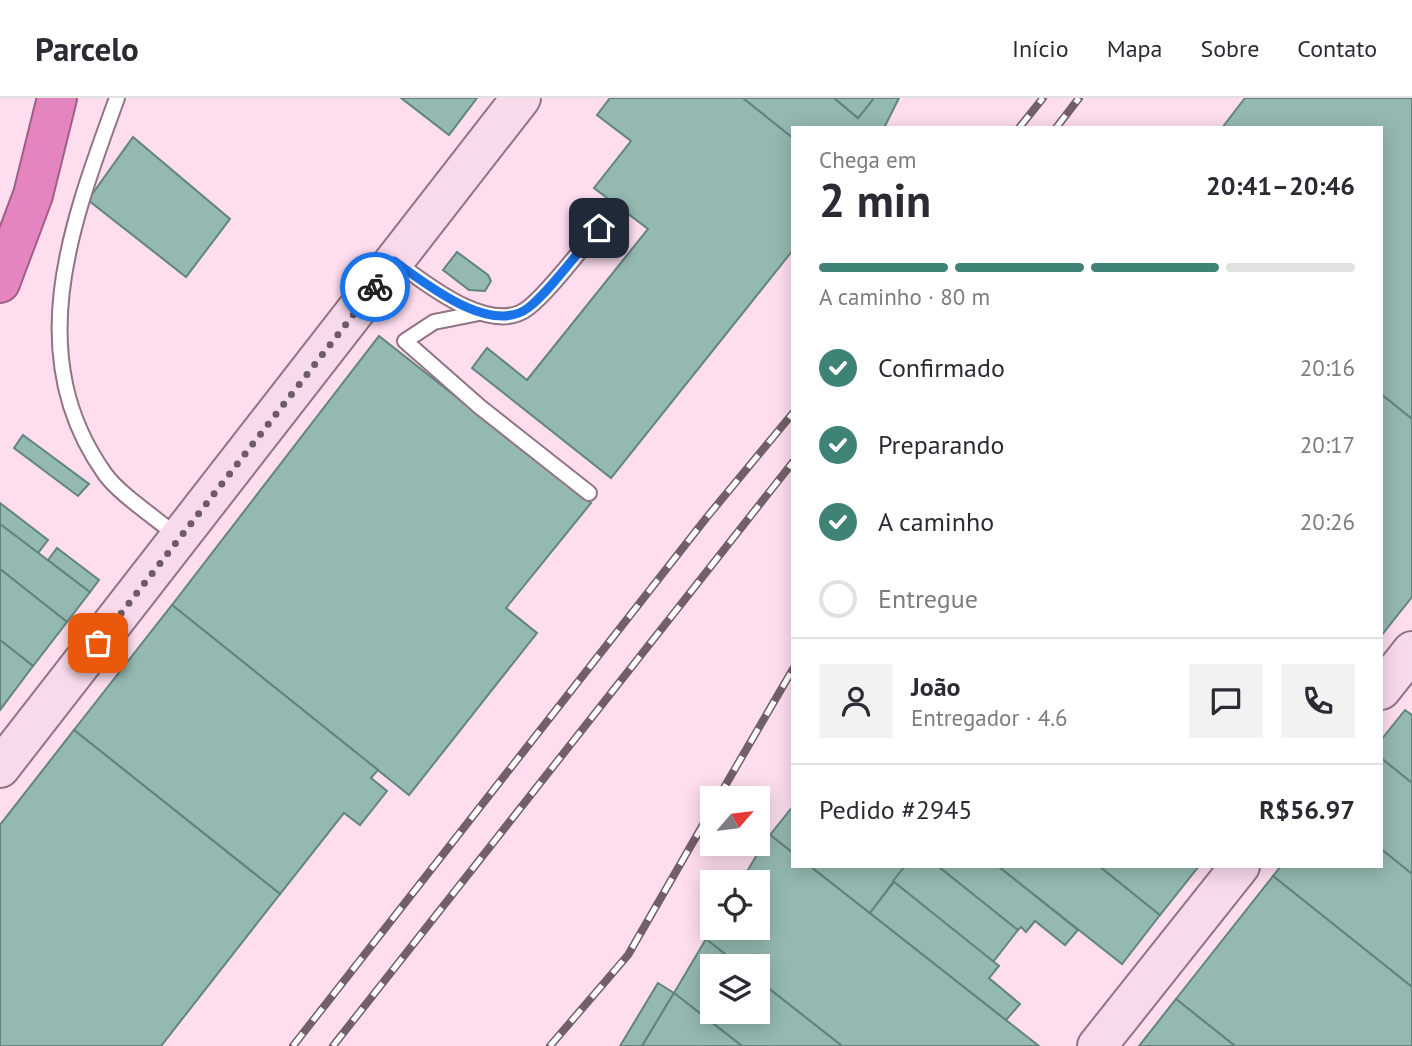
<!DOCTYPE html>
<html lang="pt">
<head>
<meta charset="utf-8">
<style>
  body { margin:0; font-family:"PT Sans",sans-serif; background:#f2f2f3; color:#2b2b33; height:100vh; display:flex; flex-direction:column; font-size:26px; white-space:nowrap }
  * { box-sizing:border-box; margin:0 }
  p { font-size:23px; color:#7c7c81 }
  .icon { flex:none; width:38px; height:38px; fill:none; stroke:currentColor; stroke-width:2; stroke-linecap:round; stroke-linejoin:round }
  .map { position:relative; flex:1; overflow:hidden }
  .side { position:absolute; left:791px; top:28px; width:592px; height:742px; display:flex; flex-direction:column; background:#fff; border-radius:0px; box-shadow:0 4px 18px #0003 }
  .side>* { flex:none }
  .needle { width:46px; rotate:62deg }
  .buttons { position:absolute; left:700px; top:688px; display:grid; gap:14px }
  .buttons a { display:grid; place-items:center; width:70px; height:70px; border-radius:0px; background:#fff; box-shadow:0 4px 18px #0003; font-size:35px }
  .pin { position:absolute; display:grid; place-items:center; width:60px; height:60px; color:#fff; margin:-30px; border-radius:14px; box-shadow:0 4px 10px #0006 }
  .courier { position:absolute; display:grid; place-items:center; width:70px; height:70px; margin:-35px; border:5px solid #1a73e8; border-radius:50%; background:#fff; color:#222; box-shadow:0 2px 9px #0007 }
  .summary em { font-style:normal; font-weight:700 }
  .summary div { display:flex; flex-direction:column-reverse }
  .summary { display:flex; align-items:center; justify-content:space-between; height:119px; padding:0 28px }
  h1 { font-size:46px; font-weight:700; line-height:52px }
  .bar { display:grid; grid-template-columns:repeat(4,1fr); gap:10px 7px; align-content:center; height:84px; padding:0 28px }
  .bar i { height:9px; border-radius:5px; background:#e1e1e2 }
  .bar .current { background:#3f8377 }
  .bar p { grid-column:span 4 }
  .line { display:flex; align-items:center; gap:18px; padding:0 28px; border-top:2px solid #e1e1e2 }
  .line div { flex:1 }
  .round { display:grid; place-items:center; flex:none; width:74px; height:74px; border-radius:0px; background:#f2f2f3 }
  ol { padding:0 28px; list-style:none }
  li { display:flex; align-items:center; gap:21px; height:77px }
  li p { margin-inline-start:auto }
  li .icon { padding:7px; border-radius:50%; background:#3f8377; color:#fff; stroke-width:4 }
  li:last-child { color:#7c7c81 }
  li i { width:38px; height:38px; border:4px solid #e1e1e2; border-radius:50% }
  header { display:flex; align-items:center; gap:42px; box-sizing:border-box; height:98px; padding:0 35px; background:#fff; border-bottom:2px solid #e1e1e2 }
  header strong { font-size:33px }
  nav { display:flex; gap:38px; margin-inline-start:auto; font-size:24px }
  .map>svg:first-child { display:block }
</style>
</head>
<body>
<header>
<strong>Parcelo</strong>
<nav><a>Início</a><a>Mapa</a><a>Sobre</a><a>Contato</a></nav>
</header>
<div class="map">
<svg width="1412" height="948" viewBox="0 0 1412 948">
  <rect width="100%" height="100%" fill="#fdddee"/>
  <g fill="#94b9b1" stroke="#61857e" stroke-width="2">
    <path d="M401 0H477L449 37Z"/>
    <path d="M610 0H743L793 40V152L611 380 472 270 487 250 527 282 648 131 594 90 631 43 597 17Z"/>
    <path d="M743 0H834L858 20 874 0H899L884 30H793V40Z"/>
    <path d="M834 0H874L858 20Z"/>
    <path d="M1245 0H1412V321L1381 296V30H1222Z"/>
    <path d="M133 39 230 121 186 179 88 102Z"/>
    <path d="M457 154 488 177 491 183 485 193 469 192 443 172Z"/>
    <path d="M379 238 591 405 506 510 537 535 409 697 172 507Z"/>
    <path d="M1381 296 1412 321V499L1381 538Z"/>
    <path d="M23 337 89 386 78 398 14 350Z"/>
    <path d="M0 405 48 442 38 455 0 426Z"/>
    <path d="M0 426 90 494 67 524 0 471Z"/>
    <path d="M57 450 99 482 90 494 48 462Z"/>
    <path d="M0 471 67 524 33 568 0 542Z"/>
    <path d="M172 507 378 672 371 680 387 693 360 727 344 715 280 796 74 632Z"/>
    <path d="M0 542 33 568 0 612Z"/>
    <path d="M1405 612 1412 617V685L1381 660V642Z"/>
    <path d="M74 632 280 796 161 948H0V727Z"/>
    <path d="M1381 660 1412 685V776L1381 751Z"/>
    <path d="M793 708V755L770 737Z"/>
    <path d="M769 736 793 755V768H810L1039 948H842L758 882V868H740L706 841 713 830H758V784H741Z"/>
    <path d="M1381 751 1412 776V889L1273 778 1281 768H1381Z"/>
    <path d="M810 768H905L870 815Z"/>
    <path d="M905 768H938L1018 832 993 864 893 783Z"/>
    <path d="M938 768H998L1078 832 1065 847 1035 823 1026 834 1021 829 1018 832Z"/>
    <path d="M998 768H1099L1160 817 1122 866Z"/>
    <path d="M1099 768H1199L1160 817Z"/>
    <path d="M1273 778 1412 889V948H1235L1176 901Z"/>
    <path d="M894 784 999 868 989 880 1020 906 1006 922 870 815Z"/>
    <path d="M706 841 740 868H712V914H758V882L842 948H742L674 895Z"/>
    <path d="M658 885 674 895 642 948H620Z"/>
    <path d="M674 895 742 948H642Z"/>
    <path d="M1176 901 1235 948H1139Z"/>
  </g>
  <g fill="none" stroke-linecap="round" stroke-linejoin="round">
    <defs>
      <g id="lane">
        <path d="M117 0C72 124 20 257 105 376 119 396 159 422 178 439"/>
        <path d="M395 163C425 185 491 239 528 210 549 194 580 152 599 130"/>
        <path d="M479 215 434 224 405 243 480 309 589 395"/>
      </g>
      <g id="secondary">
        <path d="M1381 592 1412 553"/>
        <path d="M0 670 521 0"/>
        <path d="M1097 948 1240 768"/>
      </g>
      <path id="highway" d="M0 185 33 97 57 0"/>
    </defs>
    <use href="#lane" stroke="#907484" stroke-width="18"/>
    <use href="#secondary" stroke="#907484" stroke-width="42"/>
    <use href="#highway" stroke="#a05e86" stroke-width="42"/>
    <use href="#lane" stroke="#fff" stroke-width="14"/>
    <use href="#secondary" stroke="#f7daec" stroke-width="38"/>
    <use href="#highway" stroke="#e585bf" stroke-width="38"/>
    <defs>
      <g id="rail">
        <path d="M1019 30 1043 0"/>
        <path d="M1056 30 1079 0"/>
        <path d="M718 700 793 571"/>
        <path d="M293 948 707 419 793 315"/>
        <path d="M333 948 793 364"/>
        <path d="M550 948 628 857 712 711"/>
      </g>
    </defs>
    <use href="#rail" stroke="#725f69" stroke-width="8"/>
    <use href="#rail" stroke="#fff" stroke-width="5" stroke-dasharray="16" stroke-linecap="butt"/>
  </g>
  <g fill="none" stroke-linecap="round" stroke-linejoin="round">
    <path stroke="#6d5b65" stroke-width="7" stroke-dasharray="0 12.6" d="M98 545 375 189"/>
    <path stroke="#1a73e8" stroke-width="9" d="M375 189 394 163C425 185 490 238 528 210 549 194 580 151 599 130"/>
  </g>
</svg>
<div class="buttons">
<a><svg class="needle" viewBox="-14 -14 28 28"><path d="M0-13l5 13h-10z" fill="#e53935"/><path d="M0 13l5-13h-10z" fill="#7c7c81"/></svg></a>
<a><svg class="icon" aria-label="locate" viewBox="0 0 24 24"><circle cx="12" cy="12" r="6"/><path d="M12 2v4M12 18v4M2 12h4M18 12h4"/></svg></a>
<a><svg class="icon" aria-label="layers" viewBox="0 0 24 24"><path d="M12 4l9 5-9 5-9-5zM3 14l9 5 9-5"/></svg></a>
</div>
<div class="pin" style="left:98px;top:545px;background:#ea580c"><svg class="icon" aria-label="bag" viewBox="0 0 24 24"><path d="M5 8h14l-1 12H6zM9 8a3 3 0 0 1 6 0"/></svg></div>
<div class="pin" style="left:599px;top:130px;background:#1f2937"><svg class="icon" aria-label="home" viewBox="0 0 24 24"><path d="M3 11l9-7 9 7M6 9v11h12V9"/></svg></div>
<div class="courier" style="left:375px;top:189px"><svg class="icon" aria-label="bike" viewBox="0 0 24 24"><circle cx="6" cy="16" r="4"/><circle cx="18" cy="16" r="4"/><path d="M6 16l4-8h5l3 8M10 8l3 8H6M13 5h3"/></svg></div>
<section class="side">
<div class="summary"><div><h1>2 min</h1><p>Chega em</p></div><em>20:41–20:46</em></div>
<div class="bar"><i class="current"></i><i class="current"></i><i class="current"></i><i></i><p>A caminho · 80 m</p></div>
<ol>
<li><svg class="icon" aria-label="check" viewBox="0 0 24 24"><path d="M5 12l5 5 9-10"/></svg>Confirmado<p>20:16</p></li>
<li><svg class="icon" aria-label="check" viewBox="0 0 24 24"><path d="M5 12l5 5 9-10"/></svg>Preparando<p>20:17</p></li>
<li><svg class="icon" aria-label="check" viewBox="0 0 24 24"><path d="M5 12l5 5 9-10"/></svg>A caminho<p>20:26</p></li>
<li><i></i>Entregue</li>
</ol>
<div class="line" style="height:126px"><a class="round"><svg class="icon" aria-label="person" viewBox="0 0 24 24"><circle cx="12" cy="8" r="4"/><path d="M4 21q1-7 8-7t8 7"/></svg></a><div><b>João</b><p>Entregador · 4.6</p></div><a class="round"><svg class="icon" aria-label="chat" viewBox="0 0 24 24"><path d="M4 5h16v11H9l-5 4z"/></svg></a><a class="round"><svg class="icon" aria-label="phone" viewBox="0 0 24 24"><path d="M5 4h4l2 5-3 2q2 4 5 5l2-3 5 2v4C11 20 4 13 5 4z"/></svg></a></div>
<div class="line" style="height:91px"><div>Pedido #2945</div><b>R$56.97</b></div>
</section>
</div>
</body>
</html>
